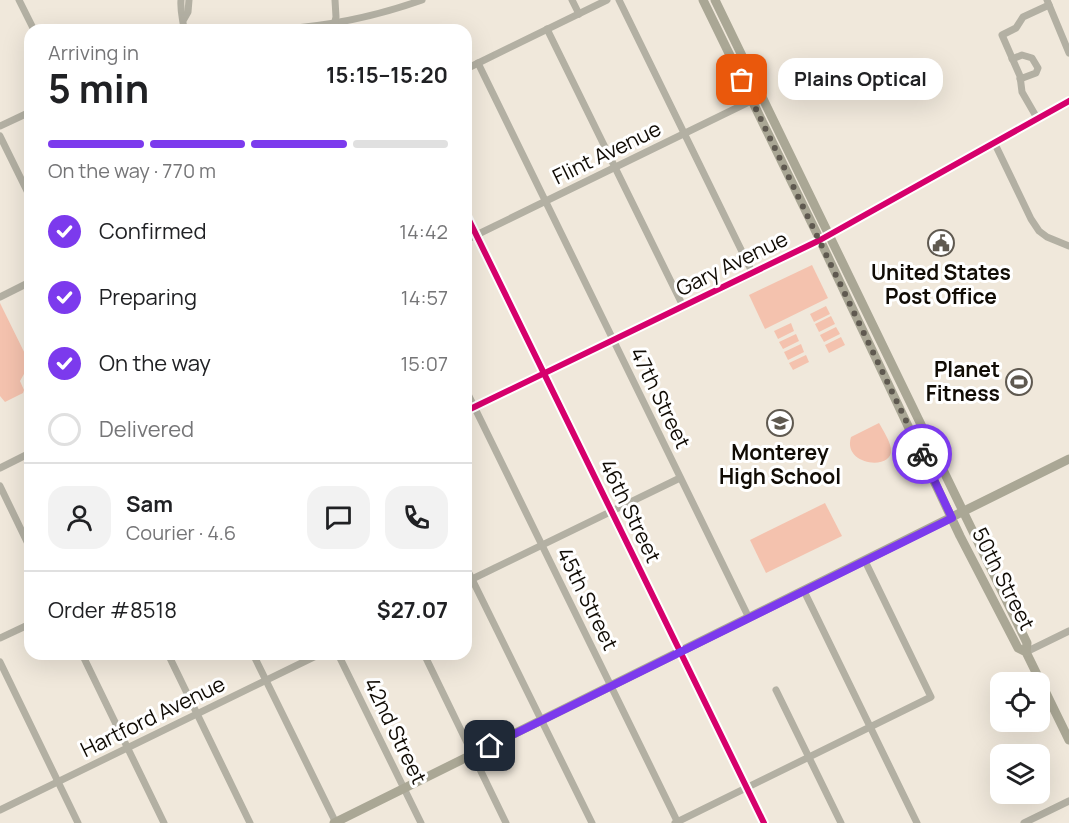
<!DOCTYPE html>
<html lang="en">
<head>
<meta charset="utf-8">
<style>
  body { margin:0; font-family:Manrope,sans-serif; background:#f2f2f2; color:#202124; height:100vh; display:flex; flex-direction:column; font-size:22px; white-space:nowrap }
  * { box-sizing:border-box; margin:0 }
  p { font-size:20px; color:#757577 }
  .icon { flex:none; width:33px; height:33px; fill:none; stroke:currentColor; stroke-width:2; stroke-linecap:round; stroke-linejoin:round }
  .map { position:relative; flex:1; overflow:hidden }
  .side { position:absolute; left:24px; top:24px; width:448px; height:636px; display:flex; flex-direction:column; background:#fff; border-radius:18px; box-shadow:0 6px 24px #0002 }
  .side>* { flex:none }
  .buttons { position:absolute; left:990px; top:672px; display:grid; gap:12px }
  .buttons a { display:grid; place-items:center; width:60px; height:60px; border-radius:12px; background:#fff; box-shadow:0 6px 24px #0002; font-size:30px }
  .pin { position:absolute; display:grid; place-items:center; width:51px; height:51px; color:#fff; margin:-26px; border-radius:12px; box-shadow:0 3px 9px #0006 }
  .courier { position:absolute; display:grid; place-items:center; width:60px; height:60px; margin:-30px; border:4px solid #7c3aed; border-radius:50%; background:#fff; color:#222; box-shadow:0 2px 8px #0007 }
  .bubble { position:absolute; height:42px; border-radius:18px; background:#fff; box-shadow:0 6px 24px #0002; font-size:20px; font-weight:700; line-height:42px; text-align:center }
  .overview em { font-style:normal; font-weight:700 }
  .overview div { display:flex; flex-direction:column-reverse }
  .overview { display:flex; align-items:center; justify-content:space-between; height:102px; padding:0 24px }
  h1 { font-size:39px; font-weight:700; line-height:45px }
  .bar { display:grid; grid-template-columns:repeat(4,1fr); gap:9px 6px; align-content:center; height:72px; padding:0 24px }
  .bar i { height:8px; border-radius:4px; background:#e0e0e0 }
  .bar .current { background:#7c3aed }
  .bar p { grid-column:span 4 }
  .line { display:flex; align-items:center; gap:15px; padding:0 24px; border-top:2px solid #e0e0e0 }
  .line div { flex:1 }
  .round { display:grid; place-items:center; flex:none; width:63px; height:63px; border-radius:18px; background:#f2f2f2 }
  ol { padding:0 24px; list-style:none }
  li { display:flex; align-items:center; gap:18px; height:66px }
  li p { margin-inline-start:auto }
  li .icon { padding:6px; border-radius:50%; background:#7c3aed; color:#fff; stroke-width:4 }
  li:last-child { color:#757577 }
  li i { width:33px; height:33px; border:3px solid #e0e0e0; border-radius:50% }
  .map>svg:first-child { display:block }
</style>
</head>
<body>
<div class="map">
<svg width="1069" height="823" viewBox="0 0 1069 823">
  <rect width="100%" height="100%" fill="#f0e8db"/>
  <g fill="#f4c2ae">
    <path d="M812 265 828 298 765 329 749 295Z"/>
    <path d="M0 303 30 364V373L24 374 20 381 24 390 23 393 5 402 0 396Z"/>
    <path d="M826 306 830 314 814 322 810 314Z"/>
    <path d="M831 316 835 324 819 332 815 324Z"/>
    <path d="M791 323 794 331 778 339 774 331Z"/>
    <path d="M836 327 840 334 824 342 820 335Z"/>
    <path d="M796 334 799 341 783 349 779 342Z"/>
    <path d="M841 337 845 345 829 353 825 345Z"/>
    <path d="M801 344 804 352 788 360 784 352Z"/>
    <path d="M806 355 809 362 793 370 789 363Z"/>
    <path d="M879 423C883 430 890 441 891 449 894 471 842 466 851 437Z"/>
    <path d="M825 503 842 536 766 573 750 540Z"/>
  </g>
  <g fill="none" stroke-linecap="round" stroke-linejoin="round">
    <g stroke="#b3b0a3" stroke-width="7">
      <path d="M19 0 34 30"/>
      <path d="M181 0C180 11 183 19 184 30"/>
      <path d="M572 0 579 14"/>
      <path d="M619 0 752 272"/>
      <path d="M1047 0 1069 53"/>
      <path d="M184 19 188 12 189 0"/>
      <path d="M547 29 683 306"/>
      <path d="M212 30C235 26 259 30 282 29 330 26 377 16 422 0"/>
      <path d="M333 30 336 17 335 0"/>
      <path d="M1012 59 1022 55 1032 58 1038 68 1036 73 1020 79"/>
      <path d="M478 63 749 618"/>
      <path d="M466 69 607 0"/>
      <path d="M1037 118 1022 92 1020 76 1002 35 1016 28 1023 17 1049 5"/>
      <path d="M0 126 30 112"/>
      <path d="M0 136 30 197"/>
      <path d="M994 142 1031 219 1039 231 1047 237 1069 246"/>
      <path d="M466 214 764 823"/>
      <path d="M466 240 755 99"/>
      <path d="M0 297 30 282"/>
      <path d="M466 390 678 823"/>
      <path d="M466 411 820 240 1069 101"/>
      <path d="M0 468 30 453"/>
      <path d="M0 486 30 548"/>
      <path d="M466 567 592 823"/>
      <path d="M466 582 680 478"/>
      <path d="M804 591 917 823"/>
      <path d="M0 638 30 624"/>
      <path d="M1026 652 1069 631"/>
      <path d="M82 654 164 823"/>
      <path d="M168 654 250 823"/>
      <path d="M253 654 336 823"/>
      <path d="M338 654 421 823"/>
      <path d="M424 654 506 823"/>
      <path d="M0 662 78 823"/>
      <path d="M776 690 841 823"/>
      <path d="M0 810 320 654"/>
      <path d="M675 823 931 697 865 561"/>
      <path d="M1024 823 1069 801"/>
    </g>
    <g stroke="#aaa795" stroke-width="9">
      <path d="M703 0 820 240 960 536 1018 648 1026 652 1069 740"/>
      <path d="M715 0 1027 643 1026 652"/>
      <path d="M334 823 1069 459"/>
    </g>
    <defs>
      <g id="cycleway">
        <path d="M466 214 764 823"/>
        <path d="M466 411 820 240 1069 101"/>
      </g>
    </defs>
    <use href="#cycleway" stroke="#fff" stroke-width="10"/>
    <use href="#cycleway" stroke="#d6006c" stroke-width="6"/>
  </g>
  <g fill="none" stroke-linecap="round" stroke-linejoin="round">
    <path stroke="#5f5950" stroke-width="6" stroke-dasharray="0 10.8" d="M742 80 922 454"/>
    <path stroke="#7c3aed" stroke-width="8" d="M490 746 952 518 922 454"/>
  </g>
  <defs>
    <symbol id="civic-ring" viewBox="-11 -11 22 22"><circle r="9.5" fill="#fff" stroke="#5f5950" stroke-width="1.5"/><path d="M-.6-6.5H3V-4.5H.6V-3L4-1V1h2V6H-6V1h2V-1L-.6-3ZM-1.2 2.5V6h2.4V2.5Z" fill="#5f5950"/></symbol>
    <symbol id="stadium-ring" viewBox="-11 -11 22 22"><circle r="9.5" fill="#fff" stroke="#5f5950" stroke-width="1.5"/><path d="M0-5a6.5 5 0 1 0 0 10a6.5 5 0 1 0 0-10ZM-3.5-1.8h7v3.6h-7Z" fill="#5f5950"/></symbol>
    <symbol id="school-ring" viewBox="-11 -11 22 22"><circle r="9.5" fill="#fff" stroke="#5f5950" stroke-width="1.5"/><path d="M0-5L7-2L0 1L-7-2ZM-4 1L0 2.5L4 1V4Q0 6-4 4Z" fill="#5f5950"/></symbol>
  </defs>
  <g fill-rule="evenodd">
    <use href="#civic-ring" x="926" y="228" width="30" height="30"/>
    <use href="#stadium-ring" x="1004" y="367" width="30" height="30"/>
    <use href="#school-ring" x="765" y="408" width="30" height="30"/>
  </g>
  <g text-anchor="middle" stroke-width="6" stroke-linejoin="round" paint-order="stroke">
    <g font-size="21" fill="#110c05" stroke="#fff">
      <text transform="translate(607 153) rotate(-26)" y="7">Flint Avenue</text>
      <text transform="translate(732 264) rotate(-26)" y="7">Gary Avenue</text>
      <text transform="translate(660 398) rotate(64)" y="7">47th Street</text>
      <text transform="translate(630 511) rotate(64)" y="7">46th Street</text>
      <text transform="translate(1003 579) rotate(63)" y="7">50th Street</text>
      <text transform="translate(587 599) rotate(64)" y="7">45th Street</text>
      <text transform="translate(153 717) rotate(-26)" y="7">Hartford Avenue</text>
      <text transform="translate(395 731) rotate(64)" y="7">42nd Street</text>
    </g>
    <g font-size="21" font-weight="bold" fill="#110c05" stroke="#fff">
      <text x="941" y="280">United States<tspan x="941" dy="24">Post Office</tspan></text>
      <text x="1000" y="377" text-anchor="end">Planet<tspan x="1000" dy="24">Fitness</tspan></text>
      <text x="780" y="460">Monterey<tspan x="780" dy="24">High School</tspan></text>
    </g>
  </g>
</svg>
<div class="buttons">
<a><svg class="icon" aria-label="locate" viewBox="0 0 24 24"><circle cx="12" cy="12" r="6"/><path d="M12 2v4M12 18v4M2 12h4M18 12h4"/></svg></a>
<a><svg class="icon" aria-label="layers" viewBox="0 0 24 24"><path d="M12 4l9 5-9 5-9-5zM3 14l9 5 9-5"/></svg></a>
</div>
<div class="pin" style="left:742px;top:80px;background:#ea580c"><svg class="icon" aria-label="bag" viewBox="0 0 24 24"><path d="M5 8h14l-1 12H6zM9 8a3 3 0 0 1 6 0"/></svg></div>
<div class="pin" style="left:490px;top:746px;background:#1f2937"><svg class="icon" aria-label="home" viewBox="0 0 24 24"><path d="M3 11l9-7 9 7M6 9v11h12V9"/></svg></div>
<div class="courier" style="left:922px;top:454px"><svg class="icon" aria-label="bike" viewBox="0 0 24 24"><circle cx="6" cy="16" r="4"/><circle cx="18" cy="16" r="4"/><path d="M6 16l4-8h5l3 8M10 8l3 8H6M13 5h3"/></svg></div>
<div class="bubble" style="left:778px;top:58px;width:165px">Plains Optical</div>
<section class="side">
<div class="overview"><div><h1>5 min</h1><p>Arriving in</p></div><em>15:15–15:20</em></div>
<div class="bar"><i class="current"></i><i class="current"></i><i class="current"></i><i></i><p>On the way · 770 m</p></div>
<ol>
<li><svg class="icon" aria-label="check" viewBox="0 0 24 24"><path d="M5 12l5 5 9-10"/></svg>Confirmed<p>14:42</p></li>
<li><svg class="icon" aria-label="check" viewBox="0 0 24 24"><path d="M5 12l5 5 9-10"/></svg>Preparing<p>14:57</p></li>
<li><svg class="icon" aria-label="check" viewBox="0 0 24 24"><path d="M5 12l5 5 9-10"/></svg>On the way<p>15:07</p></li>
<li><i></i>Delivered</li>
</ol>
<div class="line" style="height:108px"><a class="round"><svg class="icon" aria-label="person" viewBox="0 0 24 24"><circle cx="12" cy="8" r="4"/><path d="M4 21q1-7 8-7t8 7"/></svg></a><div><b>Sam</b><p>Courier · 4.6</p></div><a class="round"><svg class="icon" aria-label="chat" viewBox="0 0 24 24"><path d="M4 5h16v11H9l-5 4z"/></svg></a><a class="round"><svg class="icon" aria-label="phone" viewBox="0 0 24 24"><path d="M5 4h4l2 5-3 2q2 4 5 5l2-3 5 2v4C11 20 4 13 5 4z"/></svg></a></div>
<div class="line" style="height:78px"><div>Order #8518</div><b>$27.07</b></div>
</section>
</div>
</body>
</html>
